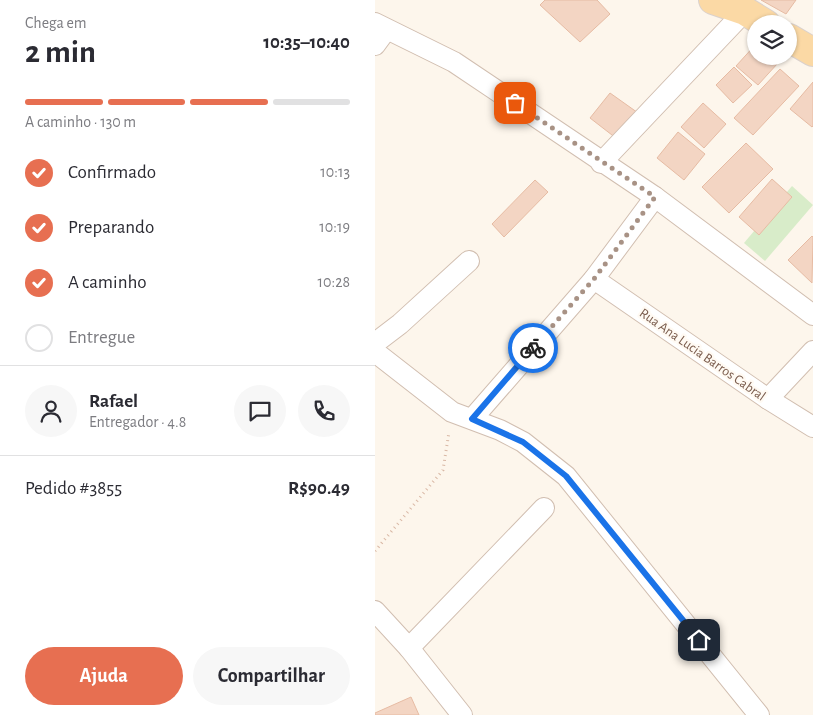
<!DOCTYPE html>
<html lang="pt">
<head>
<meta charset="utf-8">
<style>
  body { margin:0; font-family:"Alegreya Sans",sans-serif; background:#f7f7f7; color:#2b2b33; height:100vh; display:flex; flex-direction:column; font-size:19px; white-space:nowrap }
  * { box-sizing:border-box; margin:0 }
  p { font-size:16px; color:#7c7c81 }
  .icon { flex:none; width:28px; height:28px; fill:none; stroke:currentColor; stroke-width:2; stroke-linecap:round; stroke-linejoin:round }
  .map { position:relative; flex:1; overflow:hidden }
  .side { display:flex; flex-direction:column; background:#fff; width:375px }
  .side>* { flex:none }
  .fabs { position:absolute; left:372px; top:15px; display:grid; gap:10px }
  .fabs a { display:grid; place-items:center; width:50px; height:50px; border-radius:50%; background:#fff; box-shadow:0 1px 4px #0004; font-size:25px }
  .pin { position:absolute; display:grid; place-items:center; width:42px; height:42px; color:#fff; margin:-21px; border-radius:10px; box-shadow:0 2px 8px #0006 }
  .courier { position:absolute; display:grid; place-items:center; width:50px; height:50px; margin:-25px; border:4px solid #1a73e8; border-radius:50%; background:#fff; color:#222; box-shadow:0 1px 6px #0007 }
  .overview em { font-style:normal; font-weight:700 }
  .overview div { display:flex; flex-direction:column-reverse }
  .overview { display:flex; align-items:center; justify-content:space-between; height:85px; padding:0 25px }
  h1 { font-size:32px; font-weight:700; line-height:38px }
  .bar { display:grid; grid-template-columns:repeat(4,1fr); gap:8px 5px; align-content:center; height:60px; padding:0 25px }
  .bar i { height:6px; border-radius:4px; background:#e1e1e2 }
  .bar .active { background:#e76f51 }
  .bar p { grid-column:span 4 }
  .line { display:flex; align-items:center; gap:12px; padding:0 25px; border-top:1px solid #e1e1e2 }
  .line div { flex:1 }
  .round { display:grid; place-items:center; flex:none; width:52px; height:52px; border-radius:26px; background:#f7f7f7 }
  ol { padding:0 25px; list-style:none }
  li { display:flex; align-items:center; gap:15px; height:55px }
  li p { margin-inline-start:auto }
  li .icon { padding:5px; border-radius:50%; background:#e76f51; color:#fff; stroke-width:4 }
  li:last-child { color:#7c7c81 }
  li i { width:28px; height:28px; border:2px solid #e1e1e2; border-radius:50% }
  .button { display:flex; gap:10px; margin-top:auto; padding:10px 25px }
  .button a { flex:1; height:58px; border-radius:30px; background:#e76f51; color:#fff; font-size:20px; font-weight:700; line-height:58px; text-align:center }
  .button a+a { background:#f7f7f7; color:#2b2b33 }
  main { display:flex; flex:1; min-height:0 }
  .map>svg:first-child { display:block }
</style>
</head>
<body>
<main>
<section class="side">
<div class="overview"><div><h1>2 min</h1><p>Chega em</p></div><em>10:35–10:40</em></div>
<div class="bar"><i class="active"></i><i class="active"></i><i class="active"></i><i></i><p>A caminho · 130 m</p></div>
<ol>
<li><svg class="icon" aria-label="check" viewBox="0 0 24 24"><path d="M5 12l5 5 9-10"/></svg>Confirmado<p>10:13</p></li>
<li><svg class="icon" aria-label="check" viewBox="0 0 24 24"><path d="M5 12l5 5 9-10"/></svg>Preparando<p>10:19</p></li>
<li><svg class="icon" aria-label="check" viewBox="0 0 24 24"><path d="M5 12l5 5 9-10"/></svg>A caminho<p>10:28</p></li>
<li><i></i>Entregue</li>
</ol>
<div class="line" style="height:90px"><a class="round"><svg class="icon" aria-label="person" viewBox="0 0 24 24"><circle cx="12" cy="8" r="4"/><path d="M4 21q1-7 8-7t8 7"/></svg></a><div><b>Rafael</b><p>Entregador · 4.8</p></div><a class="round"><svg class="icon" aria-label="chat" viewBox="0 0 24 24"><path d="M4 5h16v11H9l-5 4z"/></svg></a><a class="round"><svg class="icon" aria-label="phone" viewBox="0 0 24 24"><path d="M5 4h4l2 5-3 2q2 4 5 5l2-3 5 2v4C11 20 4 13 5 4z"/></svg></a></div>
<div class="line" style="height:65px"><div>Pedido #3855</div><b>R$90.49</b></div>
<div class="button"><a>Ajuda</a><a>Compartilhar</a></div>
</section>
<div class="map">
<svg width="438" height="715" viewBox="0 0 438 715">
  <rect width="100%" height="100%" fill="#fdf6ec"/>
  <path fill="#d8ecc9" d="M417 186 438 205 390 261 369 243Z"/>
  <g fill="#f3d5c3" stroke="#e6bba3">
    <path d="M170 0H222L235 14 205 42 165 5Z"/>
    <path d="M386 0H421L411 14Z"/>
    <path d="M381 44V56H395L403 63 383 85 361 66Z"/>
    <path d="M359 67 377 85 358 103 341 85Z"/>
    <path d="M405 69 424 86 378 135 359 118Z"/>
    <path d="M438 82V126L437 127 415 109Z"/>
    <path d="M235 93 266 115 246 142 215 118Z"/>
    <path d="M328 103 351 124 329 148 306 127Z"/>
    <path d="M303 132 330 154 309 180 282 158Z"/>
    <path d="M371 143 398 169 354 213 327 187Z"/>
    <path d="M397 179 417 197 384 235 364 217Z"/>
    <path d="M160 180 173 192 129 237 117 224Z"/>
    <path d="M437 236 438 237 437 283 413 260Z"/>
    <path d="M36 697 44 715H0V713Z"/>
  </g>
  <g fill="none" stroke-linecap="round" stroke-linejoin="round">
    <defs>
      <g id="street">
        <path d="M0 23 79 62 280 197 438 315"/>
        <path d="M0 45 11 30"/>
        <path d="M226 163 370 11"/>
        <path d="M219 279 393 399 438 427"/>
        <path d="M0 343 25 324 94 261"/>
        <path d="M0 352 77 412 125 430 148 442 191 476 384 715"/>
        <path d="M393 399 438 351"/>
        <path d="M97 419 219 279 280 197"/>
        <path d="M0 611 34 648 87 715"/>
        <path d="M34 648 169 508"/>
      </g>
      <g id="primary">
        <path d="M338 0 370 11 391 24"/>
        <path d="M414 38 438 52"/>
      </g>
    </defs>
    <use href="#street" stroke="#d1beb0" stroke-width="22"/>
    <use href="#primary" stroke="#dad1cd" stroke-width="30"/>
    <path stroke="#d9b8a5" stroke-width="3" stroke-dasharray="1 4" stroke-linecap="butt" d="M0 551 68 470 74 432"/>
    <use href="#street" stroke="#fff" stroke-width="20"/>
    <use href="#primary" stroke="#fbd9a5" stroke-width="28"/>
  </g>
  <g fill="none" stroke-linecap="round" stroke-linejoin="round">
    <path stroke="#a89285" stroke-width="5" stroke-dasharray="0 9" d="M140 103 280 197 219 279 158 348"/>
    <path stroke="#1a73e8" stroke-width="6" d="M158 348 97 419 148 442 191 476 324 640"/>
  </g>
  <g text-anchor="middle" stroke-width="4.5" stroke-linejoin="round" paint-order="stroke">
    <g font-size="14" fill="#7a5c4d" stroke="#fffaf3">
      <text transform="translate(328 354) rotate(35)" y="5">Rua Ana Lucia Barros Cabral</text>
    </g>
  </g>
</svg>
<div class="fabs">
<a><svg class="icon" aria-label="layers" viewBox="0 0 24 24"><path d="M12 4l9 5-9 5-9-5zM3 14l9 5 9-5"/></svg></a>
</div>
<div class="pin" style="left:140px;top:103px;background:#ea580c"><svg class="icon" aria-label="bag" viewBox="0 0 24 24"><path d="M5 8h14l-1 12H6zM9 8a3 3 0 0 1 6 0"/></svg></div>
<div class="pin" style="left:324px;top:640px;background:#1f2937"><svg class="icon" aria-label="home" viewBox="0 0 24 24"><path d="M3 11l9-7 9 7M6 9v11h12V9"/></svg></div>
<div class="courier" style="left:158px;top:348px"><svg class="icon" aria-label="bike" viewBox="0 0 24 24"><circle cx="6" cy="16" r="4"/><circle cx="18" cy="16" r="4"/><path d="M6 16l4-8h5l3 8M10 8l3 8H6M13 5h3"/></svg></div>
</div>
</main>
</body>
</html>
